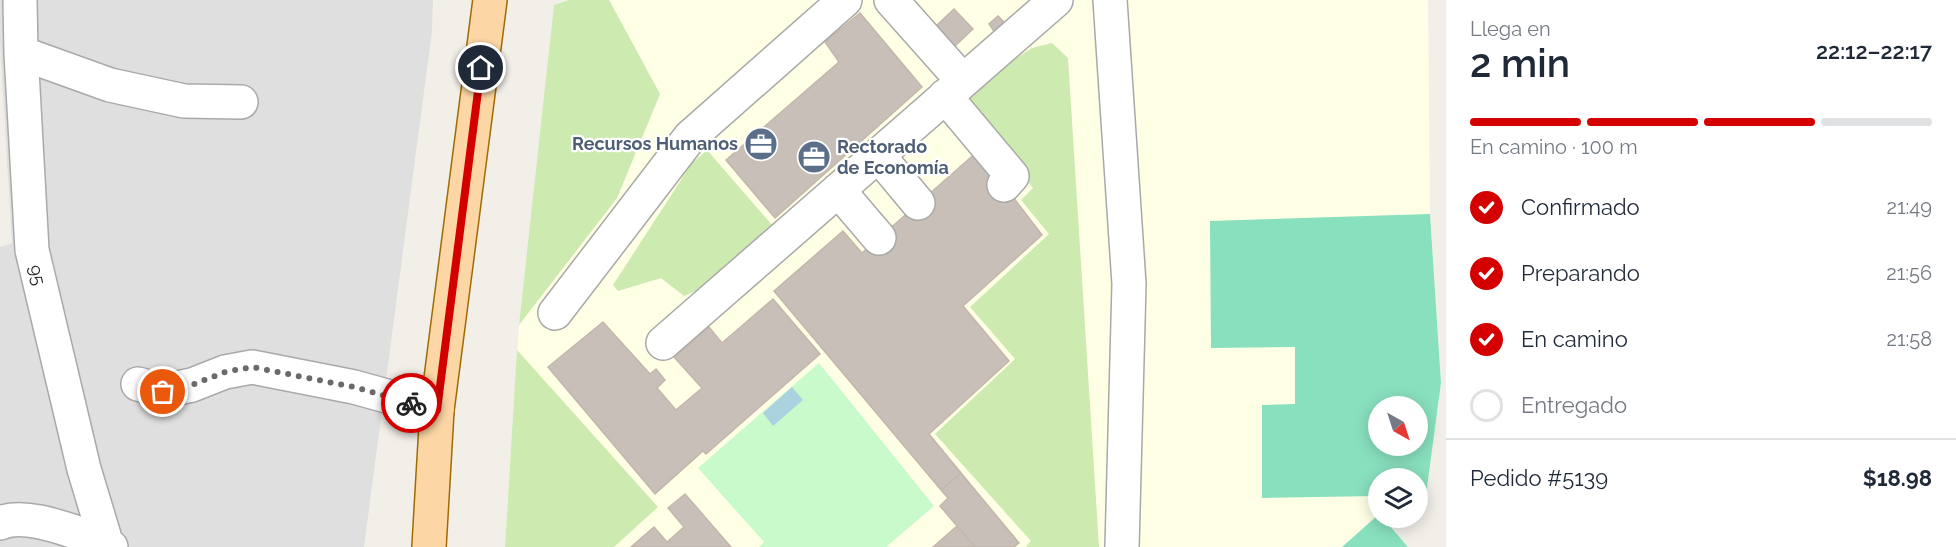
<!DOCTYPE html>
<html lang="es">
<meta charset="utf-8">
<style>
body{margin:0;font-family:Raleway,sans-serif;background:#f6f6f7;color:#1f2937;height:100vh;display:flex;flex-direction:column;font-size:22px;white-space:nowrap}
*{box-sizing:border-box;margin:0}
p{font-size:20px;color:#747a83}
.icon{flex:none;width:33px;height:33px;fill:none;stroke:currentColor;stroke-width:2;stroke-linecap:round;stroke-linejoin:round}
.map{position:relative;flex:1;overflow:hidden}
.panel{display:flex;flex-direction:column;background:#fff;width:510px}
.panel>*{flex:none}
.needle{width:39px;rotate:141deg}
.buttons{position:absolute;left:1368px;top:396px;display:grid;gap:12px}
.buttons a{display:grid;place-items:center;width:60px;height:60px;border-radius:50%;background:#fff;box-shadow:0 3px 15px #0003;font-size:30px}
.pin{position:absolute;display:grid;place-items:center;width:51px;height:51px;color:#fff;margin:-26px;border:3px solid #fff;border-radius:50%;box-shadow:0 2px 6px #0007}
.courier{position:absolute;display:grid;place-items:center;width:60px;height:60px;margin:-30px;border:4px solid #d40000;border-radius:50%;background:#fff;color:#222;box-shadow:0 2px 8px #0007}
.head em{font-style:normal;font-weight:600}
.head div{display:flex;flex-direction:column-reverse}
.head{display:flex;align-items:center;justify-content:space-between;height:102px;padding:0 24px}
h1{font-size:39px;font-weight:600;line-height:45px}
.bar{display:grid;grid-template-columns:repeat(4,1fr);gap:9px 6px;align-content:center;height:72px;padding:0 24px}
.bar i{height:8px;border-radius:4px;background:#e0e1e3}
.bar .selected{background:#d40000}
.bar p{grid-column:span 4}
.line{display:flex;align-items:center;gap:15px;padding:0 24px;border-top:2px solid #e0e1e3}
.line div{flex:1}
ol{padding:0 24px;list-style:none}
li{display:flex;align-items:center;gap:18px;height:66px}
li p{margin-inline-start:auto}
li .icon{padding:6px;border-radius:50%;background:#d40000;color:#fff;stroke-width:4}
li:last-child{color:#747a83}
li i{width:33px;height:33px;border:3px solid #e0e1e3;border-radius:50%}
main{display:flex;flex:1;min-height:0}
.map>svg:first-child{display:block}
.residential{fill:#e0dfdf}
.education{fill:#ffffe5;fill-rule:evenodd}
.grass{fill:#cdebb0}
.park{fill:#c8facc}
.pitch{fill:#88e0be;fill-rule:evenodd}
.water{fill:#aad3df}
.building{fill:#c7bfb8;stroke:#c4b6ab;stroke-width:1.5}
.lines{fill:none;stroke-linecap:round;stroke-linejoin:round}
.minor-casing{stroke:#a9a9a9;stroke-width:36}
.major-casing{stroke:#a06b00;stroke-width:36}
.minor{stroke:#fff;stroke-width:33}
.major{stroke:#fcd6a4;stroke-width:33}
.done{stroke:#6b6a68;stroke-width:6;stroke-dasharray:0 10.8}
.route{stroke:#d40000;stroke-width:8}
.labels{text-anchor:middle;stroke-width:4.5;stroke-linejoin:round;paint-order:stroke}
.service-label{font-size:18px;font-weight:bold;fill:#4e5e75;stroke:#fff;text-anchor:end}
.street-label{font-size:18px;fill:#222;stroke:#fff}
</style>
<main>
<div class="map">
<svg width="1446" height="547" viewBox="0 0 1446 547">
<rect width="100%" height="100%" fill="#f2efe9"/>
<path class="residential" d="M0,0H433L432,31L364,547H0V247L12,243L0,43Z"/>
<path class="education" d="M609,0H1428L1430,214L1441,383L1426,495L1418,499V478H1378V518H1383L1408,547H505L519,325L617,198L660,94ZM1378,406H1418V446H1378Z"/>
<path class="grass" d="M569,0H609L660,94L617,198L519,325L554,5Z
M1052,43L1068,58L1099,547H1027L1026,546L1031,541L935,434L1015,359L970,307L1049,234L1021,200L1033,188L960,102L1010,62L1032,48Z
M707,150L773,226L703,288L684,296L661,278L618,291L613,285L692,163Z
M517,350L658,507L614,547H505Z"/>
<path class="park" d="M819,363L934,506L886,547H759L764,542L698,468Z"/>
<path class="pitch" d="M1430,214L1441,383L1426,495L1418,496V478H1378V496L1262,498V405L1295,404V347L1211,348L1210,221ZM1378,406H1418V446H1378Z
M1378,515V518H1383L1408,547H1342Z"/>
<path class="water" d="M792,387L803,400L773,426L763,413Z"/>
<path class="building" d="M954,9L973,29L954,47L936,26Z
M860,13L922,87L775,218L726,160L839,62L825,42Z
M998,16L1006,24L995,33L989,24Z
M978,151L1042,235L963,306L1009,361L929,434L961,473L941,490L774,291L843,231L862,253Z
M773,299L820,354L706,454L703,451L655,494L548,367L603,322L650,374L656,369L665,380L657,388L676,410L702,388L674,357L709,327L722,343Z
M961,473L1019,543L1014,547H975L940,506L948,498L941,490Z
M685,494L731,547H631L654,527L667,542L684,527L668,508Z
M957,526L975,547H933Z"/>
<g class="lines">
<defs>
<path id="minor" d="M20,0L21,53L32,250L84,469L106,542
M891,0L963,81
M1110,0L1129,284L1122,547
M21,53L110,85L184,101L241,102
M945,96L1012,176L1004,185
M878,155L918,203
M838,190L879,238
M555,313L690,137L845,0
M663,343L1056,0
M138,384L163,391L192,385L225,372L252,367L354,387L437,410
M0,523C28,511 77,534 106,542L111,547"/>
<path id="major" d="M429,547L437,410L490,0"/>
</defs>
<use href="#minor" class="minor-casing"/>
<use href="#major" class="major-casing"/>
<use href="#minor" class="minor"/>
<use href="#major" class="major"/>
</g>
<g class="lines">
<path class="done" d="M163,392L192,385L225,372L252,367L354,387L411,403"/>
<path class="route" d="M411,403L437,410L481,68"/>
</g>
<defs>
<symbol id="office-disc" viewBox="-11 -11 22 22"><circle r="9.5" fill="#5c6f8a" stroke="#fff"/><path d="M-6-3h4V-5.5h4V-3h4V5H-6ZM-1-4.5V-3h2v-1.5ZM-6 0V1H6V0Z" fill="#fff"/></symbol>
</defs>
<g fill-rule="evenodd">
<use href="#office-disc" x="742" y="125" width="38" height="38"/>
<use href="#office-disc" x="795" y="138" width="38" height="38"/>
</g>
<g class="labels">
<g class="service-label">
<text x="738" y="150">Recursos Humanos</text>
<text x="837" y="153" text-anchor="start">Rectorado<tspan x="837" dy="21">de Economía</tspan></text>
</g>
<g class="street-label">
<text transform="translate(37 275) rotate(77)" y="6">95</text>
</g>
</g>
</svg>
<div class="buttons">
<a><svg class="needle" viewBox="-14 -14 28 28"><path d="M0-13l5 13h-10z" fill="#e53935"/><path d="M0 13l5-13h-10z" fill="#747a83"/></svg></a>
<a><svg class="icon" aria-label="layers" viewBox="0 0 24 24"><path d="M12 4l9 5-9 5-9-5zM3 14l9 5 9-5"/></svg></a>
</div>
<div class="pin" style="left:163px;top:392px;background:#ea580c"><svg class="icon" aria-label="bag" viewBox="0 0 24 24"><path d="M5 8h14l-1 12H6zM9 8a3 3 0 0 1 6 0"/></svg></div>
<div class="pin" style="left:481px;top:68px;background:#1f2937"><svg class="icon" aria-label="home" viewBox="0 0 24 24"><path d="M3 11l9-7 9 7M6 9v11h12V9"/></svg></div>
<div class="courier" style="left:411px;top:403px"><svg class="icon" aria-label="bike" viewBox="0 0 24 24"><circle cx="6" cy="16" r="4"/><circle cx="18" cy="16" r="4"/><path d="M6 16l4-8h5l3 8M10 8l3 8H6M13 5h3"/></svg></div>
</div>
<section class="panel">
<div class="head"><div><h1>2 min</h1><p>Llega en</p></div><em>22:12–22:17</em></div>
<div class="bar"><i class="selected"></i><i class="selected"></i><i class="selected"></i><i></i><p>En camino · 100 m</p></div>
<ol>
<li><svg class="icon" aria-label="check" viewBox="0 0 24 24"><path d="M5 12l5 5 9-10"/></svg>Confirmado<p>21:49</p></li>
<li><svg class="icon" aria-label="check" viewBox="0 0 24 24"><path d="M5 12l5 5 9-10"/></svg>Preparando<p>21:56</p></li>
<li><svg class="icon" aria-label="check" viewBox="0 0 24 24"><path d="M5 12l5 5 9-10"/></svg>En camino<p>21:58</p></li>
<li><i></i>Entregado</li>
</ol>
<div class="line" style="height:78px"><div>Pedido #5139</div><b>$18.98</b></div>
</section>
</main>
